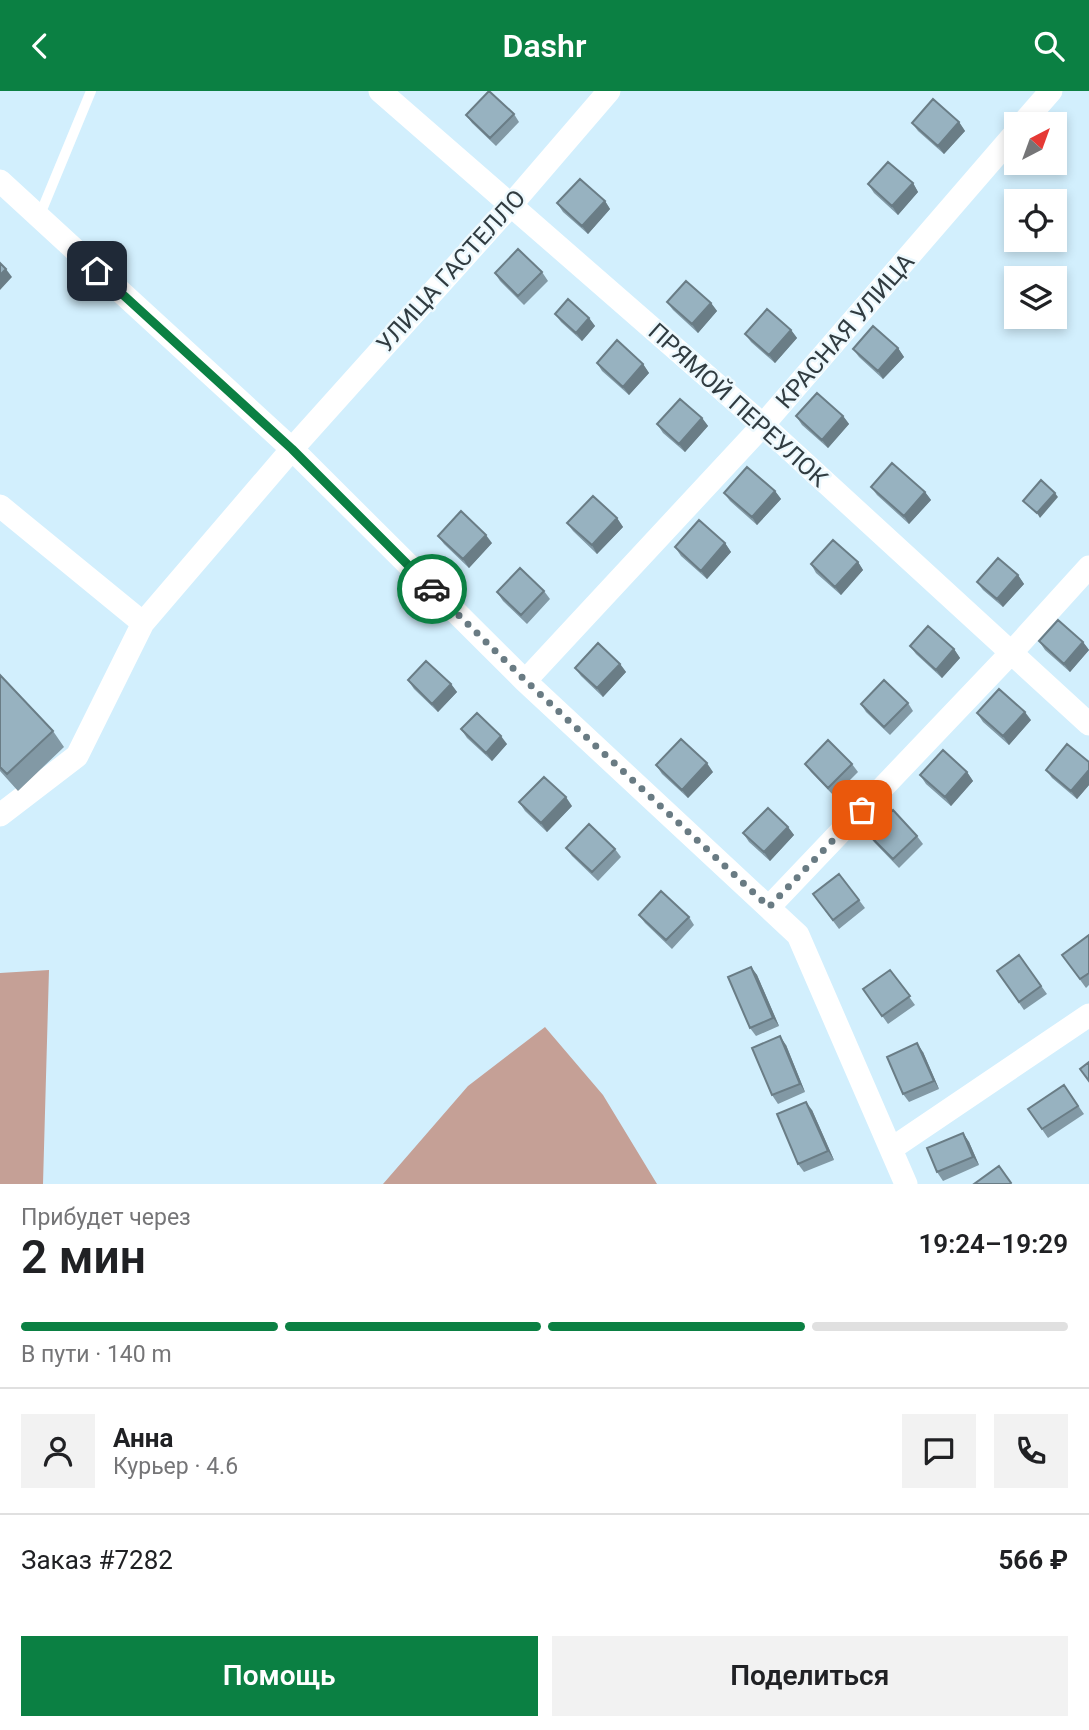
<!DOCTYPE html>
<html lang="ru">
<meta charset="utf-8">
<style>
body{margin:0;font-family:Roboto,sans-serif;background:#f2f2f2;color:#202124;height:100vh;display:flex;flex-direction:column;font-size:26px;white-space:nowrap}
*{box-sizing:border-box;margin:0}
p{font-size:23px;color:#757577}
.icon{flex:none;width:38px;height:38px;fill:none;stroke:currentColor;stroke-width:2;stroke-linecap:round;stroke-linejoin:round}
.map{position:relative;height:1093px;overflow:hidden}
.drawer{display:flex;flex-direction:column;background:#fff;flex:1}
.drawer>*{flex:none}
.needle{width:46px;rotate:41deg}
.buttons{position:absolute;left:1004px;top:21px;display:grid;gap:14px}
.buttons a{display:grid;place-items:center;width:63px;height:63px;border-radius:0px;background:#fff;box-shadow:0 4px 10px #0003;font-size:35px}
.pin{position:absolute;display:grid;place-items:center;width:60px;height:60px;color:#fff;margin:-30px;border-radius:14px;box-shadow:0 4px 10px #0006}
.courier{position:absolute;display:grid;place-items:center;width:70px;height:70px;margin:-35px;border:5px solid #0b8043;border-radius:50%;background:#fff;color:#222;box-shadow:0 2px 9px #0007}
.head em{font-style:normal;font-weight:600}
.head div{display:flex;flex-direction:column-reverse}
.head{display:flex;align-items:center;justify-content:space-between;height:119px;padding:0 21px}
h1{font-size:46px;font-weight:600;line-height:52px}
.bar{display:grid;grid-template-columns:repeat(4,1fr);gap:10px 7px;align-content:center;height:84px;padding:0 21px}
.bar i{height:9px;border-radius:5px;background:#e0e0e0}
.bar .on{background:#0b8043}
.bar p{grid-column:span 4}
.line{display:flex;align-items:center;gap:18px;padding:0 21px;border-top:2px solid #e0e0e0}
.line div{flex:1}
.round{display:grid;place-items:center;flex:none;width:74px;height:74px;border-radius:0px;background:#f2f2f2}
.cta{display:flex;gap:14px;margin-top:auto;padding:14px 21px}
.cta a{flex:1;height:80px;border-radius:0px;background:#0b8043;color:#fff;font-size:28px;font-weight:600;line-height:80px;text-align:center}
.cta a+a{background:#f2f2f2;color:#202124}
header{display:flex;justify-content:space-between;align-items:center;height:91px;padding:0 21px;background:#0b8043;color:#fff;font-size:32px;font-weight:600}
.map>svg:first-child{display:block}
.forest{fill:#c5a096}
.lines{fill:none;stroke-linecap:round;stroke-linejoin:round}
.lane{stroke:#fff;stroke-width:10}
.street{stroke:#fff;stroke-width:23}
.wall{fill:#8299a5}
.shaded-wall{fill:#6a7d86}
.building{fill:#97b2c0;stroke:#6a7d86;stroke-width:2}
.done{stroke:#697b83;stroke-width:7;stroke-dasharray:0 12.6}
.route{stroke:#0b8043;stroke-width:9}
.labels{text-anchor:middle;stroke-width:5;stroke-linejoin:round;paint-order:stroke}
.street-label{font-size:24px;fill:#313c41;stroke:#edf9fe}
</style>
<header><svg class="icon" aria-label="back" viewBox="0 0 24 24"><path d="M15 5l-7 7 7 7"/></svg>Dashr<svg class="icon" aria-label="search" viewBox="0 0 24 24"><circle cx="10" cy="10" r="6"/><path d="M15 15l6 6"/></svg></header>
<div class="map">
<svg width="1089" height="1093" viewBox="0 0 1089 1093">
<rect width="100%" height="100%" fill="#d2effd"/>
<path class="forest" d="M49,879L43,1093H0V882Z
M545,936L603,1004L657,1093H383L468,995Z"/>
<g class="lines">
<path class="lane" d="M39,126L91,0"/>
<path class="street" d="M380,0L763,334L1089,633
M1022,33L1051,0
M0,90L292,358L525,590L798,844L906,1093
M0,415L143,532L292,358L511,114L609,0
M525,590L763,334L1017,40
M0,724L77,665L143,532
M769,816L1011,562L1089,476
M891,1058L1089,924"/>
</g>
<path class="wall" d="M514,23L519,31L496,55L472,32L466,24Z
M959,31L965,40L944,63L918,40L912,32Z
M913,92L918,101L898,124L874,102L868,93Z
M605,110L610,118L588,143L563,121L557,112Z
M542,181L548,190L524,214L500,190L495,182Z
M667,211L711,212L717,220L698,242L673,219Z
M555,223L589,227L595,235L582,250L561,231Z
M791,239L797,247L775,272L751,251L745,243Z
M898,257L904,266L883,288L859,266L853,258Z
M597,272L643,273L649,282L629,304L602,280Z
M796,325H843L849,333L828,357L802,334Z
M702,327L708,335L685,361L663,342L657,333Z
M871,396L925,401L931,409L909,433L877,404Z
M775,400L781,408L757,434L730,410L724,402Z
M617,427L623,436L597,463L573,440L567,432Z
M438,445L492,452L469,477L444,453Z
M725,452L731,461L707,488L681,465L675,456Z
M858,471L863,479L841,504L816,482L811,473Z
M1018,484L1024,493L1003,516L983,499L977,491Z
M544,500L550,508L527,533L503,510L497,501Z
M1039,550L1083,551L1089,559L1070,581L1045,559Z
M910,555L954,558L960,567L942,587L916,563Z
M620,573L626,581L603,606L581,585L575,577Z
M0,584L53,640L64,656L18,700L0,680Z
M408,589L451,593L457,601L438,621L414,598Z
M908,612L913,620L890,644L866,621L861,613Z
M977,622L1031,629L1009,654L983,631Z
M461,638L507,653L492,670L467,647Z
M1089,671V694L1077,708L1052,687L1046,679Z
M805,673H852L858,681L834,705L811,681Z
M656,674L713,681L688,707L662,683Z
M967,681L973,690L951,715L926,693L920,684Z
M519,711L572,715L547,741L525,720Z
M788,736L794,744L770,770L749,751L743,742Z
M868,743L917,745L923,753L899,777L874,751Z
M566,757L615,758L621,766L598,790L572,765Z
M813,803L859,809L865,817L839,838Z
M639,824L689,826L694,834L672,858L645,832Z
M1089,844V894L1086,897L1062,864Z
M1019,864L1047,903L1024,919L997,880Z
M751,876L757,884L779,935L756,945L750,937Z
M890,879L915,914L888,933L863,898Z
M786,954L805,1001L778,1013L772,1004Z
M923,961L939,998L909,1011L903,1003Z
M1064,994L1084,1023L1048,1047L1028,1018Z
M812,1019L834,1069L804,1081L798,1073Z
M963,1042L969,1051L979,1074L943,1090L937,1081Z"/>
<path class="shaded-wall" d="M959,31L965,40L944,63L938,55Z
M913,92L918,101L898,124L892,115Z
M605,110L610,118L588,143L582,135Z
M6,178L12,186L0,199V184Z
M711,212L717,220L698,242L692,233Z
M589,227L595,235L582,250L576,242Z
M791,239L797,247L775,272L769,264Z
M898,257L904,266L883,288L878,280Z
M643,273L649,282L629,304L623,296Z
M843,325L849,333L828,357L822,349Z
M702,327L708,335L685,361L679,353Z
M775,400L781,408L757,434L752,426Z
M925,401L931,409L909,433L904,425Z
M1055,402L1058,406L1040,427L1037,422Z
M617,427L623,436L597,463L592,454Z
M486,444L492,452L469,477L463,468Z
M725,452L731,461L707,488L701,480Z
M858,471L863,479L841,504L835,496Z
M1018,484L1024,493L1003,516L997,508Z
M1083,551L1089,559L1070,581L1064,573Z
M954,558L960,567L942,587L936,579Z
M620,573L626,581L603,606L597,597Z
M451,593L457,601L438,621L432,613Z
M1025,621L1031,629L1009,654L1003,645Z
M501,645L507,653L492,670L486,662Z
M707,672L713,681L688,707L682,699Z
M1089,679V694L1077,708L1071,700Z
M967,681L973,690L951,715L945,706Z
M566,706L572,715L547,741L541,732Z
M788,736L794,744L770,770L764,761Z
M751,876L757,884L779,935L773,927Z
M780,945L786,954L805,1001L800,993Z
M917,952L923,961L939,998L934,990Z
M806,1011L812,1019L834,1069L828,1060Z
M963,1042L969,1051L979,1074L973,1066Z"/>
<path class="building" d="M489,0L514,23L490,47L466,24Z
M933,8L959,31L938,55L912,32Z
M888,71L913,92L892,115L868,93Z
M580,88L605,110L582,135L557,112Z
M518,158L542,181L518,205L495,182Z
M0,172L6,178L0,184Z
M686,190L711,212L692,233L667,211Z
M568,208L589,227L576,242L555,223Z
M767,218L791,239L769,264L745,243Z
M873,235L898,257L878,280L853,258Z
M617,249L643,273L623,296L597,272Z
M817,302L843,325L822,349L796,325Z
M680,308L702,327L679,353L657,333Z
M892,372L925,401L904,425L871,396Z
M747,376L775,400L752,426L724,402Z
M1041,389L1055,402L1037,422L1023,410Z
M593,405L617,427L592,454L567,432Z
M461,420L486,444L463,468L438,445Z
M699,429L725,452L701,480L675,456Z
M833,449L858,471L835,496L811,473Z
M998,467L1018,484L997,508L977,491Z
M520,477L544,500L521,524L497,501Z
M1058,529L1083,551L1064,573L1039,550Z
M928,535L954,558L936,579L910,555Z
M598,552L620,573L597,597L575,577Z
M426,570L451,593L432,613L408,589Z
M0,584L53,640L7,683L0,676Z
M884,589L908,612L884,636L861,613Z
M999,598L1025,621L1003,645L977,622Z
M477,622L501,645L486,662L461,638Z
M681,648L707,672L682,699L656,674Z
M828,649L852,673L828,697L805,673Z
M1067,653L1089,671V679L1071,700L1046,679Z
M943,659L967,681L945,706L920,684Z
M544,686L566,706L541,732L519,711Z
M768,717L788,736L764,761L743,742Z
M893,719L917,745L893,768L868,743Z
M589,733L615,758L592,781L566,757Z
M839,783L859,809L833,829L813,803Z
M661,800L689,826L666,849L639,824Z
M1089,844V882L1080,888L1062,864Z
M1019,864L1041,895L1019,911L997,880Z
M751,876L773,927L750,937L728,886Z
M890,879L910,905L882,925L863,898Z
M780,945L800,993L772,1004L752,957Z
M917,952L934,990L903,1003L887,966Z
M1089,971V990L1080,978Z
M1064,994L1078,1015L1042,1038L1028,1018Z
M806,1011L828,1060L798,1073L777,1023Z
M963,1042L973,1066L937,1081L927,1057Z
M999,1075L1011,1092L1010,1093H974Z"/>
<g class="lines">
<path class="done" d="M432,498L526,590L769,816L862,719"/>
<path class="route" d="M97,180L292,358L432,498"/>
</g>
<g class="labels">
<g class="street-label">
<text transform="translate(451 180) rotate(-48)" y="8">УЛИЦА ГАСТЕЛЛО</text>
<text transform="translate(845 240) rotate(-49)" y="8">КРАСНАЯ УЛИЦА</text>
<text transform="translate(738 314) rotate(42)" y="8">ПРЯМОЙ ПЕРЕУЛОК</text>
</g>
</g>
</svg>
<div class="buttons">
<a><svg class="needle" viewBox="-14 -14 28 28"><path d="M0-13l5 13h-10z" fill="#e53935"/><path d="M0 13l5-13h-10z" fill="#757577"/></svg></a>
<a><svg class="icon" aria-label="locate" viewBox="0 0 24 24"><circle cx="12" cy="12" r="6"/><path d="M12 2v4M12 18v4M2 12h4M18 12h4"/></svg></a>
<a><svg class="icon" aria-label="layers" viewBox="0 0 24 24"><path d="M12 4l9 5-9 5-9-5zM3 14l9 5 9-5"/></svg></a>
</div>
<div class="pin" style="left:862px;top:719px;background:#ea580c"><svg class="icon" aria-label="bag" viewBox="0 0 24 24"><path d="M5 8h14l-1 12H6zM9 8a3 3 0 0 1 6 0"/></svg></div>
<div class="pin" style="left:97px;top:180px;background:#1f2937"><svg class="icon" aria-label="home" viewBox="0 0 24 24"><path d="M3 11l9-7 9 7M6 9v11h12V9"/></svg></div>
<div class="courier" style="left:432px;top:498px"><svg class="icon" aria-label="car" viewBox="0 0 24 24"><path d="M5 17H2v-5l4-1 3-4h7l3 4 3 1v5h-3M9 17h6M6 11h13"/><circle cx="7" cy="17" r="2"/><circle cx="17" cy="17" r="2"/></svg></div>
</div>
<section class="drawer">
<div class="head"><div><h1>2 мин</h1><p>Прибудет через</p></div><em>19:24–19:29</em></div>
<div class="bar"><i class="on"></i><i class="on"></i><i class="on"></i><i></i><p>В пути · 140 m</p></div>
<div class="line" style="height:126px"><a class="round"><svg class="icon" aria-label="person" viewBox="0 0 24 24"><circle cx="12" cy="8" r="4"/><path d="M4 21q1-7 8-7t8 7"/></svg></a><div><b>Анна</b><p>Курьер · 4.6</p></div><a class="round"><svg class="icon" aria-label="chat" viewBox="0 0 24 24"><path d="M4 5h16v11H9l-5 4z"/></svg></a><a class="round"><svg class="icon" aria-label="phone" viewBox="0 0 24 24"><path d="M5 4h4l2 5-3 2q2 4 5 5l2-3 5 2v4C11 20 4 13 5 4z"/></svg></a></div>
<div class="line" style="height:91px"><div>Заказ #7282</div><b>566 ₽</b></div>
<div class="cta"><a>Помощь</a><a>Поделиться</a></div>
</section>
